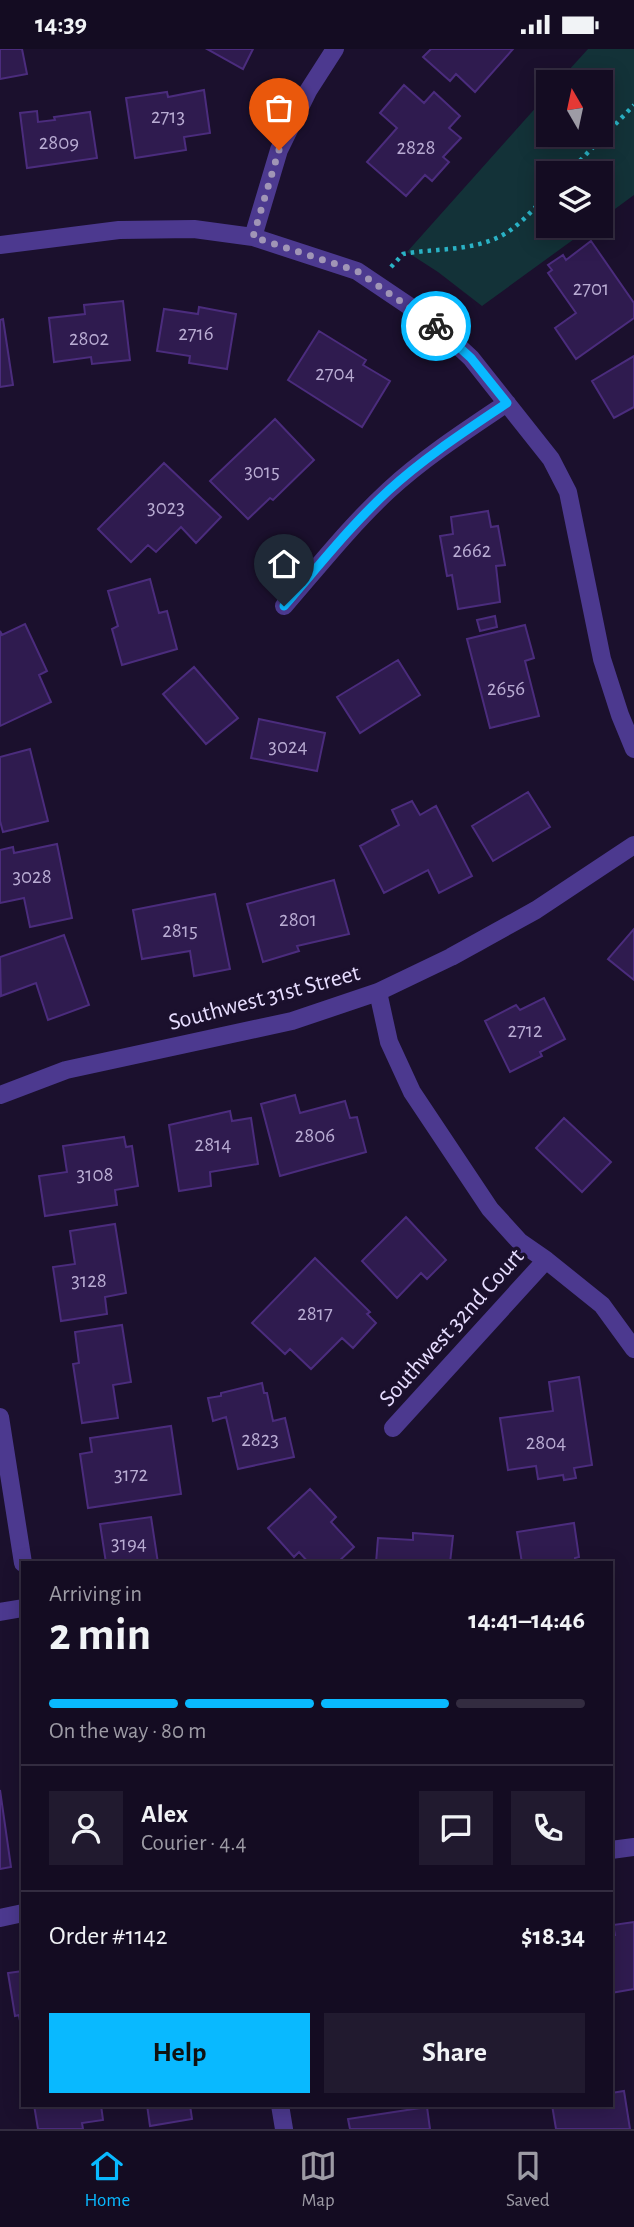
<!DOCTYPE html>
<meta charset="utf-8">
<style>
body{margin:0;font-family:"Alegreya Sans",sans-serif;background:#211a2f;color:#f1f3f6;height:100vh;display:flex;flex-direction:column;font-size:26px;white-space:nowrap}
*{box-sizing:border-box;margin:0}
p{font-size:23px;color:#9d9ba5}
.icon{flex:none;width:38px;height:38px;fill:none;stroke:currentColor;stroke-width:2;stroke-linecap:round;stroke-linejoin:round}
.map{position:relative;flex:1;overflow:hidden}
.drawer{position:absolute;left:21px;top:1512px;width:592px;height:546px;display:flex;flex-direction:column;background:#140c22;border-radius:0px;box-shadow:0 4px 18px #0003,0 0 0 2px #332c40}
.drawer>*{flex:none}
.needle{width:46px;rotate:351deg}
.fabs{position:absolute;left:536px;top:21px;display:grid;gap:14px}
.fabs a{display:grid;place-items:center;width:77px;height:77px;border-radius:0px;background:#140c22;box-shadow:0 4px 18px #0003,0 0 0 2px #332c40;font-size:35px}
.pin{position:absolute;display:grid;place-items:center;width:60px;height:60px;color:#fff;margin:-72px -30px;border-radius:50% 50% 50% 0;rotate:-45deg;box-shadow:0 0 7px #0007}
.pin .icon{rotate:45deg}
.courier{position:absolute;display:grid;place-items:center;width:70px;height:70px;margin:-35px;border:5px solid #09b9ff;border-radius:50%;background:#fff;color:#222;box-shadow:0 2px 9px #0007}
.head em{font-style:normal;font-weight:700}
.head div{display:flex;flex-direction:column-reverse}
.head{display:flex;align-items:center;justify-content:space-between;height:119px;padding:0 28px}
h1{font-size:46px;font-weight:700;line-height:52px}
.bar{display:grid;grid-template-columns:repeat(4,1fr);gap:10px 7px;align-content:center;height:84px;padding:0 28px}
.bar i{height:9px;border-radius:5px;background:#332c40}
.bar .active{background:#09b9ff}
.bar p{grid-column:span 4}
.line{display:flex;align-items:center;gap:18px;padding:0 28px;border-top:2px solid #332c40}
.line div{flex:1}
.round{display:grid;place-items:center;flex:none;width:74px;height:74px;border-radius:0px;background:#211a2f}
.button{display:flex;gap:14px;margin-top:auto;padding:14px 28px}
.button a{flex:1;height:80px;border-radius:0px;background:#09b9ff;color:#111;font-size:28px;font-weight:700;line-height:80px;text-align:center}
.button a+a{background:#211a2f;color:#f1f3f6}
.status{display:flex;justify-content:space-between;align-items:center;height:49px;padding:0 35px;background:#140c22;direction:ltr}
.status svg{height:19px;fill:currentColor}
.dock{display:flex;justify-content:space-around;align-items:center;height:98px;border-top:2px solid #332c40;background:#140c22;font-size:19px;color:#9d9ba5}
.dock a{display:grid;justify-items:center;gap:4px}
.dock .active{color:#09b9ff}
.map>svg:first-child{display:block}
.green{fill:#133238}
.building{fill:#2f1b4f;stroke:#4b2c7d;stroke-width:2}
.lines{fill:none;stroke-linecap:round;stroke-linejoin:round}
.path{stroke:#2ab2c5;stroke-width:4.5;stroke-dasharray:3.5 5;stroke-linecap:butt}
.minor{stroke:#4c398f;stroke-width:18}
.done{stroke:#a095b6;stroke-width:7;stroke-dasharray:0 12.6}
.route{stroke:#09b9ff;stroke-width:9}
.labels{text-anchor:middle;stroke-width:7;stroke-linejoin:round;paint-order:stroke}
.number-label{font-size:21px;fill:#b9acd3}
.street-label{font-size:24px;fill:#e7ddff;stroke:#1b102d}
</style>
<div class="status"><b>14:39</b><svg viewBox="0 0 49 12"><path d="M0 12V9h3v3zM5 12V6h3v6zM10 12V3h3v9zM15 12V0h3v12zM26 1h20v11H26zM47 4h2v5h-2z"/></svg></div>
<div class="map">
<svg width="634" height="2080" viewBox="0 0 634 2080">
<rect width="100%" height="100%" fill="#1b102d"/>
<path class="green" d="M588,0H634V146L600,171V124H548V177H592L482,257L438,223L407,203L548,45V86H600V33H558Z"/>
<path class="building" d="M0,0H22L27,25L0,30Z
M207,0H253L243,20Z
M431,0H513L475,43L456,25L450,32L423,8Z
M404,36L424,54L434,43L460,67L449,79L461,89L443,108L449,113L432,132L425,126L406,147L367,113L397,79L380,64Z
M204,41L210,84L184,88L186,101L135,109L126,49L167,43L168,48Z
M37,62L38,73L55,71L54,68L90,63L97,109L27,119L20,64Z
M591,192L634,254V269L576,310L555,279L576,264L548,224L552,221L548,216L563,206L566,211Z
M123,252L130,311L92,315L91,308L54,313L49,269L85,265L84,256Z
M199,258L236,265L227,320L189,314L190,307L157,302L164,260L198,265Z
M3,270L13,336L0,338V271Z
M319,282L366,311L363,316L390,332L362,378L288,331Z
M634,307V358L614,369L592,332Z
M275,370L314,411L273,451L270,449L248,470L210,432Z
M164,414L221,468L196,494L181,478L156,503L148,496L131,513L98,480Z
M488,462L491,478L498,477L505,516L496,517L500,553L458,560L452,526L447,527L440,487L453,485L451,468Z
M150,530L159,564L167,562L177,600L122,616L112,580L118,577L108,542Z
M495,567L497,578L480,582L477,571Z
M25,575L47,622L39,626L51,653L0,677V582L2,586Z
M525,576L534,609L525,612L539,667L490,679L467,590Z
M398,611L420,646L360,684L337,648Z
M194,618L238,669L206,695L163,645Z
M259,670L325,684L317,722L251,709Z
M30,700L48,772L3,783L0,772V708Z
M528,743L550,778L493,812L472,777Z
M412,752L420,766L436,757L472,827L439,844L428,821L384,844L360,797L399,776L392,761Z
M57,795L72,869L30,878L24,849L0,854V801L13,798L14,804Z
M334,831L349,885L297,897L299,902L263,913L247,855Z
M215,845L230,920L194,927L190,902L142,910L133,861Z
M634,880V931L608,910Z
M64,886L89,956L48,971L36,934L1,947L0,908Z
M544,949L565,990L540,1003L542,1007L510,1023L485,972L516,956L520,961Z
M295,1046L300,1064L345,1052L350,1069L357,1068L366,1103L280,1127L261,1055Z
M230,1062L232,1072L251,1069L258,1115L210,1123L211,1137L179,1142L169,1076Z
M564,1069L611,1113L582,1143L536,1099Z
M124,1088L126,1098L132,1097L138,1137L115,1141L117,1156L45,1167L39,1127L67,1123L63,1097Z
M406,1168L446,1211L427,1230L421,1224L397,1249L362,1212Z
M115,1175L126,1244L105,1248L107,1265L61,1272L53,1218L75,1215L70,1182Z
M315,1209L370,1263L367,1265L376,1274L353,1299L342,1289L311,1320L290,1300L285,1305L252,1274Z
M122,1276L131,1333L113,1336L118,1369L82,1374L73,1315L79,1314L75,1283Z
M579,1328L592,1416L574,1419L576,1429L564,1431L563,1426L538,1430L536,1417L508,1421L500,1369L553,1362L549,1333Z
M262,1334L264,1344H267L273,1372L285,1369L294,1408L238,1420L226,1368L213,1372L208,1349L221,1347V1344Z
M171,1377L181,1445L88,1459L80,1405L92,1403L90,1389Z
M310,1440L336,1468L331,1473L354,1498L337,1514H309L299,1503L294,1508L268,1479Z
M151,1468L158,1514H106L100,1475Z
M574,1474L579,1508L575,1509V1514H522L517,1483Z
M413,1484L453,1487L450,1514H376L378,1489L413,1491Z
M0,1741L11,1818L0,1820Z
M634,1873V1940L611,1944V1887L615,1886L613,1876Z
M23,1922V1989L19,1966L15,1967L8,1924Z
M624,2042L630,2080H556L552,2056H611V2044Z
M34,2056H101L103,2071L82,2074L83,2080H38Z
M147,2056H190L192,2070L150,2077Z
M427,2058L430,2080H350L348,2070Z"/>
<g class="lines">
<path class="path" d="M568,124L634,56
M391,218L403,205C441,198 485,204 517,176C528,167 538,155 548,145"/>
<path class="minor" d="M253,188L279,101L308,42L335,0
M0,196L119,181L194,180L253,188L357,222L412,259L442,282L471,309L551,410L568,443L602,610L620,666L634,700
M284,557C318,518 351,476 389,441C425,408 467,381 507,354
M378,943L389,993L412,1043L490,1160L520,1193L546,1211L602,1256L634,1300
M0,1046L66,1021L292,972L378,943L451,908L536,861L634,796
M0,1368L23,1514
M393,1379L546,1211
M0,1563L23,1559
M611,1801L634,1798
M0,1869L23,1864
M280,2056L284,2080"/>
</g>
<g class="lines">
<path class="done" d="M279,101L253,188L357,222L436,277"/>
<path class="route" d="M284,557C318,518 351,476 389,441C425,408 467,381 507,354L471,309L436,277"/>
</g>
<g class="labels">
<g class="number-label">
<text x="168" y="74">2713</text>
<text x="59" y="100">2809</text>
<text x="416" y="105">2828</text>
<text x="591" y="246">2701</text>
<text x="196" y="291">2716</text>
<text x="89" y="296">2802</text>
<text x="335" y="331">2704</text>
<text x="262" y="429">3015</text>
<text x="166" y="465">3023</text>
<text x="472" y="508">2662</text>
<text x="506" y="646">2656</text>
<text x="288" y="704">3024</text>
<text x="32" y="834">3028</text>
<text x="298" y="877">2801</text>
<text x="180" y="888">2815</text>
<text x="525" y="988">2712</text>
<text x="315" y="1093">2806</text>
<text x="213" y="1102">2814</text>
<text x="95" y="1132">3108</text>
<text x="89" y="1238">3128</text>
<text x="315" y="1271">2817</text>
<text x="260" y="1397">2823</text>
<text x="546" y="1400">2804</text>
<text x="131" y="1432">3172</text>
<text x="129" y="1501">3194</text>
</g>
<g class="street-label">
<text transform="translate(264 948) rotate(-15)" y="8">Southwest 31st Street</text>
<text transform="translate(451 1278) rotate(-48)" y="8">Southwest 32nd Court</text>
</g>
</g>
</svg>
<div class="fabs">
<a><svg class="needle" viewBox="-14 -14 28 28"><path d="M0-13l5 13h-10z" fill="#e53935"/><path d="M0 13l5-13h-10z" fill="#9d9ba5"/></svg></a>
<a><svg class="icon" aria-label="layers" viewBox="0 0 24 24"><path d="M12 4l9 5-9 5-9-5zM3 14l9 5 9-5"/></svg></a>
</div>
<div class="pin" style="left:279px;top:101px;background:#ea580c"><svg class="icon" aria-label="bag" viewBox="0 0 24 24"><path d="M5 8h14l-1 12H6zM9 8a3 3 0 0 1 6 0"/></svg></div>
<div class="pin" style="left:284px;top:557px;background:#1f2937"><svg class="icon" aria-label="home" viewBox="0 0 24 24"><path d="M3 11l9-7 9 7M6 9v11h12V9"/></svg></div>
<div class="courier" style="left:436px;top:277px"><svg class="icon" aria-label="bike" viewBox="0 0 24 24"><circle cx="6" cy="16" r="4"/><circle cx="18" cy="16" r="4"/><path d="M6 16l4-8h5l3 8M10 8l3 8H6M13 5h3"/></svg></div>
<section class="drawer">
<div class="head"><div><h1>2 min</h1><p>Arriving in</p></div><em>14:41–14:46</em></div>
<div class="bar"><i class="active"></i><i class="active"></i><i class="active"></i><i></i><p>On the way · 80 m</p></div>
<div class="line" style="height:126px"><a class="round"><svg class="icon" aria-label="person" viewBox="0 0 24 24"><circle cx="12" cy="8" r="4"/><path d="M4 21q1-7 8-7t8 7"/></svg></a><div><b>Alex</b><p>Courier · 4.4</p></div><a class="round"><svg class="icon" aria-label="chat" viewBox="0 0 24 24"><path d="M4 5h16v11H9l-5 4z"/></svg></a><a class="round"><svg class="icon" aria-label="phone" viewBox="0 0 24 24"><path d="M5 4h4l2 5-3 2q2 4 5 5l2-3 5 2v4C11 20 4 13 5 4z"/></svg></a></div>
<div class="line" style="height:91px"><div>Order #1142</div><b>$18.34</b></div>
<div class="button"><a>Help</a><a>Share</a></div>
</section>
</div>
<nav class="dock">
<a class="active"><svg class="icon" aria-label="home" viewBox="0 0 24 24"><path d="M3 11l9-7 9 7M6 9v11h12V9"/></svg>Home</a>
<a><svg class="icon" aria-label="map" viewBox="0 0 24 24"><path d="M3 6l6-2 6 2 6-2v14l-6 2-6-2-6 2zM9 4v14M15 6v14"/></svg>Map</a>
<a><svg class="icon" aria-label="saved" viewBox="0 0 24 24"><path d="M7 4h10v16l-5-4-5 4z"/></svg>Saved</a>
</nav>
